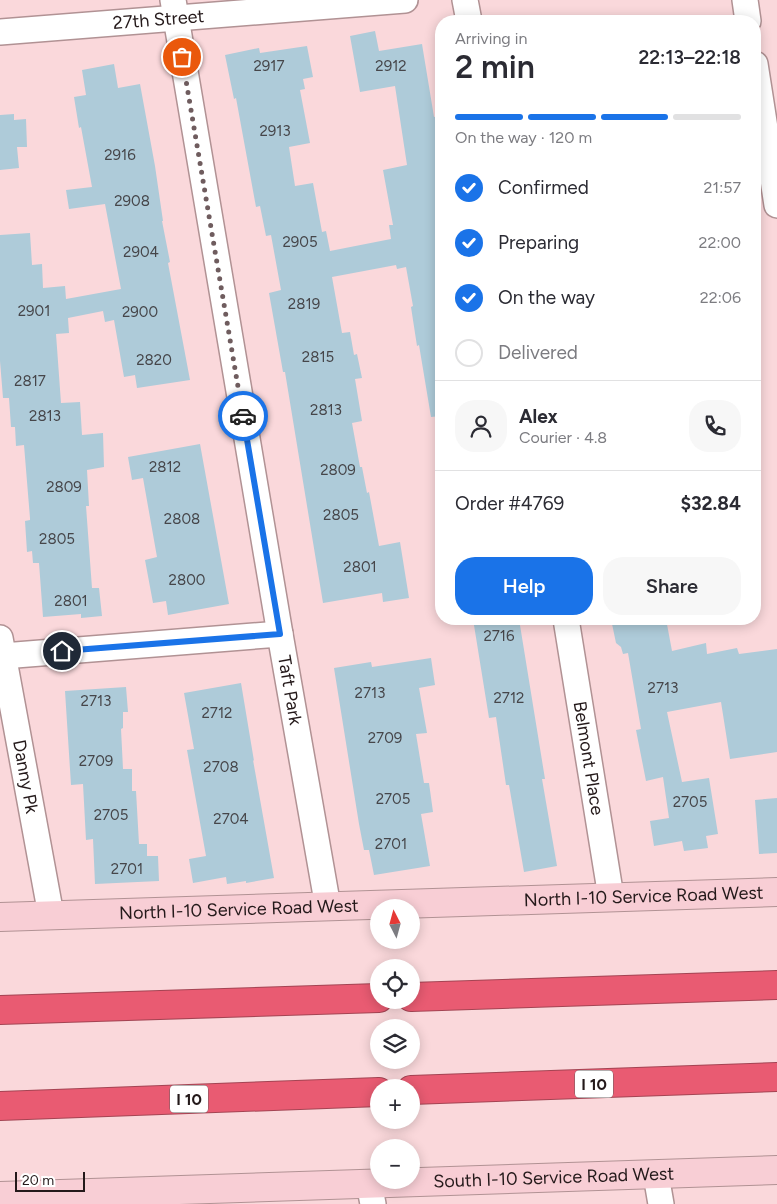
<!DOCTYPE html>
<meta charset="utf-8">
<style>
body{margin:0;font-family:Figtree,sans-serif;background:#f7f7f7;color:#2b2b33;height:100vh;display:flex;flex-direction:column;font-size:19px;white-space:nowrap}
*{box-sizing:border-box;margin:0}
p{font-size:16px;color:#7c7c81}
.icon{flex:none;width:28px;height:28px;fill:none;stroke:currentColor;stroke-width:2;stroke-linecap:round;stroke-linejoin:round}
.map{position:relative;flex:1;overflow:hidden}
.sheet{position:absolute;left:435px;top:15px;width:326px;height:610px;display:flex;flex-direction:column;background:#fff;border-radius:20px;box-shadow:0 2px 12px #0003}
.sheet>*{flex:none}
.needle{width:32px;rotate:354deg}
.fabs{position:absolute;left:370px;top:899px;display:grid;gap:10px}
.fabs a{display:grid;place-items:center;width:50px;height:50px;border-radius:50%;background:#fff;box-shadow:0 2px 12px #0003;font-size:25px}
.scale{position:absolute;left:15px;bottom:12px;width:70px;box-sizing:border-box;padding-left:5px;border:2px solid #24191a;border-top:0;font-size:14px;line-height:18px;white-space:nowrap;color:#24191a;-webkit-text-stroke:4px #fff;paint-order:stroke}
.pin{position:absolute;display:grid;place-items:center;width:42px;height:42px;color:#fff;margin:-21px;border:2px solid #fff;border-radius:50%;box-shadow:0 1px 5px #0007}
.courier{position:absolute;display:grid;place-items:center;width:50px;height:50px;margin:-25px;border:4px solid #1a73e8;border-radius:50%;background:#fff;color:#222;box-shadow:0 1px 6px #0007}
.head em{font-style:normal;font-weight:600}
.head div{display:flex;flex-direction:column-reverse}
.head{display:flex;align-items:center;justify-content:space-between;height:85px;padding:0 20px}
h1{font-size:32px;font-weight:600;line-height:38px}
.bar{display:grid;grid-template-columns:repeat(4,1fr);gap:8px 5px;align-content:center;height:60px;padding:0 20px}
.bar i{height:6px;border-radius:4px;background:#e1e1e2}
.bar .on{background:#1a73e8}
.bar p{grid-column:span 4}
.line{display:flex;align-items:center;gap:12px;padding:0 20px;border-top:1px solid #e1e1e2}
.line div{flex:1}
.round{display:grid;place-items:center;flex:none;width:52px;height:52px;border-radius:20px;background:#f7f7f7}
ol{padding:0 20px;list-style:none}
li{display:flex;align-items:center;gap:15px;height:55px}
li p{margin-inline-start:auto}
li .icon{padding:5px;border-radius:50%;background:#1a73e8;color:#fff;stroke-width:4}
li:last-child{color:#7c7c81}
li i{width:28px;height:28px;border:2px solid #e1e1e2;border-radius:50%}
.button{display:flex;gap:10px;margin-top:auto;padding:10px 20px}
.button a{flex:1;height:58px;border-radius:20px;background:#1a73e8;color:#fff;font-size:20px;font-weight:600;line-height:58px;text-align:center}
.button a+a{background:#f7f7f7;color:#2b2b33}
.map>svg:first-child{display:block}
.building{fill:#aecbd9}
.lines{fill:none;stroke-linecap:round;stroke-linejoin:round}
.street-casing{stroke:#b19294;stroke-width:28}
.secondary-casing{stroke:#b19294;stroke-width:30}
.highway-casing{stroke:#a44453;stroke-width:30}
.street{stroke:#fff;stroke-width:25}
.secondary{stroke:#f8ced5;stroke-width:28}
.highway{stroke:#e95b72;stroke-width:28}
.done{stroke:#6f5c5e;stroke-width:5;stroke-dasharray:0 9}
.route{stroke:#1a73e8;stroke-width:6}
.labels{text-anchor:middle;stroke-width:4;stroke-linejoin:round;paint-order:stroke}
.number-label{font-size:15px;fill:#46464a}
.shield{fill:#fff;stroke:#665e5f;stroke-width:1}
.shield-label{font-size:16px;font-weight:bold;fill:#24191a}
.street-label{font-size:18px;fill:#24191a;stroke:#fff}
</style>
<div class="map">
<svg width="777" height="1204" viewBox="0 0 777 1204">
<rect width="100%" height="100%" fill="#fad8db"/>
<path class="building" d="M375,31L379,51L422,44L434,117L438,116L441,134V147L437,148L441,170V416L431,417L419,345L417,346L411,307L413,306L406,267L397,269L396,265L332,277L342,333L350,332L354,355L357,354L362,378L355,379L362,421L352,423L360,467H362L367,493L369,492L379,546L400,542L409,598L383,602L382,593L323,603L285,372H283L269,293L281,290L271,235L266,236L260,206L256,207L236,98L234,99L225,55L259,48L260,53L307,46L313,77L303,79L305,89L300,90L310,143L289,147L295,186L313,183L322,232L326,231L330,251L391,239L389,225H393L383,170L407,165L395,86L360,92L350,36Z
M114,64L118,88L140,84L155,166L163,221H162L170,262L168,263L190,380L137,388L135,375L124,377L114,320L105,322L103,311L68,318L69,333L56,334L61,403L80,402L82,435L103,433L104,467L87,470L89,506H86L92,588H99L102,616L81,618V614L43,617L39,563H33L32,551L27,552L25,521L30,520V518L24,445L16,446L15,427H11L9,398H3L0,361V235L30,233L32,265L42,264L43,288L65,286L66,299L121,289L105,204L69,209L66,190L92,187L81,127L79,128L74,97L86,95L82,70Z
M14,114V120L26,119L27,147H17L19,168L0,170V115Z
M200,444L229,604L168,615L166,601L153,603L145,560L157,557L143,478L132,480L128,457Z
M473,619H519L545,779H542L557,866L524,872L509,785H506L496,717L489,718Z
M611,619H666L672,651L706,643L707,654L737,648L739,654L777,649V752L730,759L721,702L667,712L682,782L709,778L718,834L706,836L708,848L684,851L682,841L654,846L650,821L669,818L663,777L646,781L636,730L641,729L628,653L623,654L621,647L616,643Z
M431,658L435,685L419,688L427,733L416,734L424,783H429L433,812L421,814L430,866L374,875L369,850H364L359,824L334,668L371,662L372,667Z
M241,683L254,761L253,760L274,878L246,883V881L227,884L226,877L193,883L189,859L206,856L187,750L194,749L184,693Z
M126,687L128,712H123V728L121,729L123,769H132V791H136L139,844H147V856H158L159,881L95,884L93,839L86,840L83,784L71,785L65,691Z
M777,798V853L759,854L755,800Z"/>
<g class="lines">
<defs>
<g id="street">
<path id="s1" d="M173,0L280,634L328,907"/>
<path d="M465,0L469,21"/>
<path d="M745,0L748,21"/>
<path id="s2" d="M0,32L405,0"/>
<path d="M755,64L777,205"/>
<path id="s3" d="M566,619L611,897"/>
<path id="s4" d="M0,638L51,915"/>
<path d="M3,656L280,634"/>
<path d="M656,1175L661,1204"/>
<path d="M369,1183L373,1204"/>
</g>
<g id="secondary">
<path id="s5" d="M0,917L777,892"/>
<path id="s6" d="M0,1196L777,1170"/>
</g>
<path id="highway" d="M411,997L777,985
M0,1010L379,998
M411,1090L777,1077
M0,1106L379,1092"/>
</defs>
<use href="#street" class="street-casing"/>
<use href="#secondary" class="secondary-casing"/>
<use href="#highway" class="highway-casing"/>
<use href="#street" class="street"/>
<use href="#secondary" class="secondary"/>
<use href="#highway" class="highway"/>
</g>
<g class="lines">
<path class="done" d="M182,57L243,416"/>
<path class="route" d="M62,651L280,634L243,416"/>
</g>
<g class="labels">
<g class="number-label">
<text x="269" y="71">2917</text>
<text x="391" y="71">2912</text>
<text x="275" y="136">2913</text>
<text x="120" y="160">2916</text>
<text x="132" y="206">2908</text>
<text x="300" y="247">2905</text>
<text x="141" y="257">2904</text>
<text x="304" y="309">2819</text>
<text x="34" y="316">2901</text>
<text x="140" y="317">2900</text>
<text x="318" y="362">2815</text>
<text x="154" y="365">2820</text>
<text x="30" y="386">2817</text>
<text x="326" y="415">2813</text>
<text x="45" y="421">2813</text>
<text x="165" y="472">2812</text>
<text x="338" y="475">2809</text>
<text x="64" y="492">2809</text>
<text x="341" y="520">2805</text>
<text x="182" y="524">2808</text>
<text x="57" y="544">2805</text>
<text x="360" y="572">2801</text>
<text x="187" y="585">2800</text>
<text x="71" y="606">2801</text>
<text x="499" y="641">2716</text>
<text x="663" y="693">2713</text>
<text x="370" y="698">2713</text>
<text x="509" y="703">2712</text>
<text x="96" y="706">2713</text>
<text x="217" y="718">2712</text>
<text x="385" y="743">2709</text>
<text x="96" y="766">2709</text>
<text x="221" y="772">2708</text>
<text x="393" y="804">2705</text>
<text x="690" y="807">2705</text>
<text x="111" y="820">2705</text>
<text x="231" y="824">2704</text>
<text x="391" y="849">2701</text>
<text x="127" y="874">2701</text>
</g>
<g class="shield">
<rect x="575" y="1070.5" width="38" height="27" rx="4"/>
<rect x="170" y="1085.5" width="38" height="27" rx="4"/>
</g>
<g class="shield-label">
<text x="594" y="1090">I 10</text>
<text x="189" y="1105">I 10</text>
</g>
<g class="street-label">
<text dy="6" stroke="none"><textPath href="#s2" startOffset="159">27th Street</textPath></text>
<text dy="6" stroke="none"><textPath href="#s1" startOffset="700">Taft Park</textPath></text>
<text dy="6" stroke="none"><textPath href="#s3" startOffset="141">Belmont Place</textPath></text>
<text dy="6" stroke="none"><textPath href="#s4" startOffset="141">Danny Pk</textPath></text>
<text dy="6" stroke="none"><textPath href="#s5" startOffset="644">North I-10 Service Road West</textPath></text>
<text dy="6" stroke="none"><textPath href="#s5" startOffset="239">North I-10 Service Road West</textPath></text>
<text dy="6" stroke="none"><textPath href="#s6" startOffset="554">South I-10 Service Road West</textPath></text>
</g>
</g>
</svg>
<div class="fabs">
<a><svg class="needle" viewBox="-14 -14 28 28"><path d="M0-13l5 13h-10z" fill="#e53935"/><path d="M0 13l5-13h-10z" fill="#7c7c81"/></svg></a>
<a><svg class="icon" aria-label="locate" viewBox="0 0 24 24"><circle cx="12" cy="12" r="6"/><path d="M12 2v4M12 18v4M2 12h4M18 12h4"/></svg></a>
<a><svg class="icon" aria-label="layers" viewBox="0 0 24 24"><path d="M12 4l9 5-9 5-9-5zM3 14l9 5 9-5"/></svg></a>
<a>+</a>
<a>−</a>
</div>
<div class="scale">20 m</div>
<div class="pin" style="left:182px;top:57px;background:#ea580c"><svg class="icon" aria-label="bag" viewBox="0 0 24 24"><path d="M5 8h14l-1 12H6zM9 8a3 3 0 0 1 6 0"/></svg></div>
<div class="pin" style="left:62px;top:651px;background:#1f2937"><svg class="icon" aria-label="home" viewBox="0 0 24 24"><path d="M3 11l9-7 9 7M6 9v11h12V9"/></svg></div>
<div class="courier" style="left:243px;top:416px"><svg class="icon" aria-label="car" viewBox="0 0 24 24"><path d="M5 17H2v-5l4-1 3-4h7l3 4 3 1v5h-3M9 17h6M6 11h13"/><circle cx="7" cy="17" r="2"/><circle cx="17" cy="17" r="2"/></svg></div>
<section class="sheet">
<div class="head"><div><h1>2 min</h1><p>Arriving in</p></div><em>22:13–22:18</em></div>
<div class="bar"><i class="on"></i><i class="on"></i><i class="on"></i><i></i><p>On the way · 120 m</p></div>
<ol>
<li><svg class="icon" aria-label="check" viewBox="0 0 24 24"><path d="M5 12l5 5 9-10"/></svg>Confirmed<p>21:57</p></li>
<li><svg class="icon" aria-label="check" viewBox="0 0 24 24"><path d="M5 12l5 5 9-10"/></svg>Preparing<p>22:00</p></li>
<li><svg class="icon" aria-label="check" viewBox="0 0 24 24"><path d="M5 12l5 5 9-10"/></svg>On the way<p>22:06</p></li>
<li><i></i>Delivered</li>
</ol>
<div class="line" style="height:90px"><a class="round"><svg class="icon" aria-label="person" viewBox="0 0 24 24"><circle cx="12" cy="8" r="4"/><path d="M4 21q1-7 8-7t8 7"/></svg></a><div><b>Alex</b><p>Courier · 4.8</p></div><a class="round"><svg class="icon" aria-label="phone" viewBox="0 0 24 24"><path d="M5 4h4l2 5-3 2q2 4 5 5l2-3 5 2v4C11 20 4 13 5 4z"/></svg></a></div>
<div class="line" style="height:65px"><div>Order #4769</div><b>$32.84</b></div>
<div class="button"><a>Help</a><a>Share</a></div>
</section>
</div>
